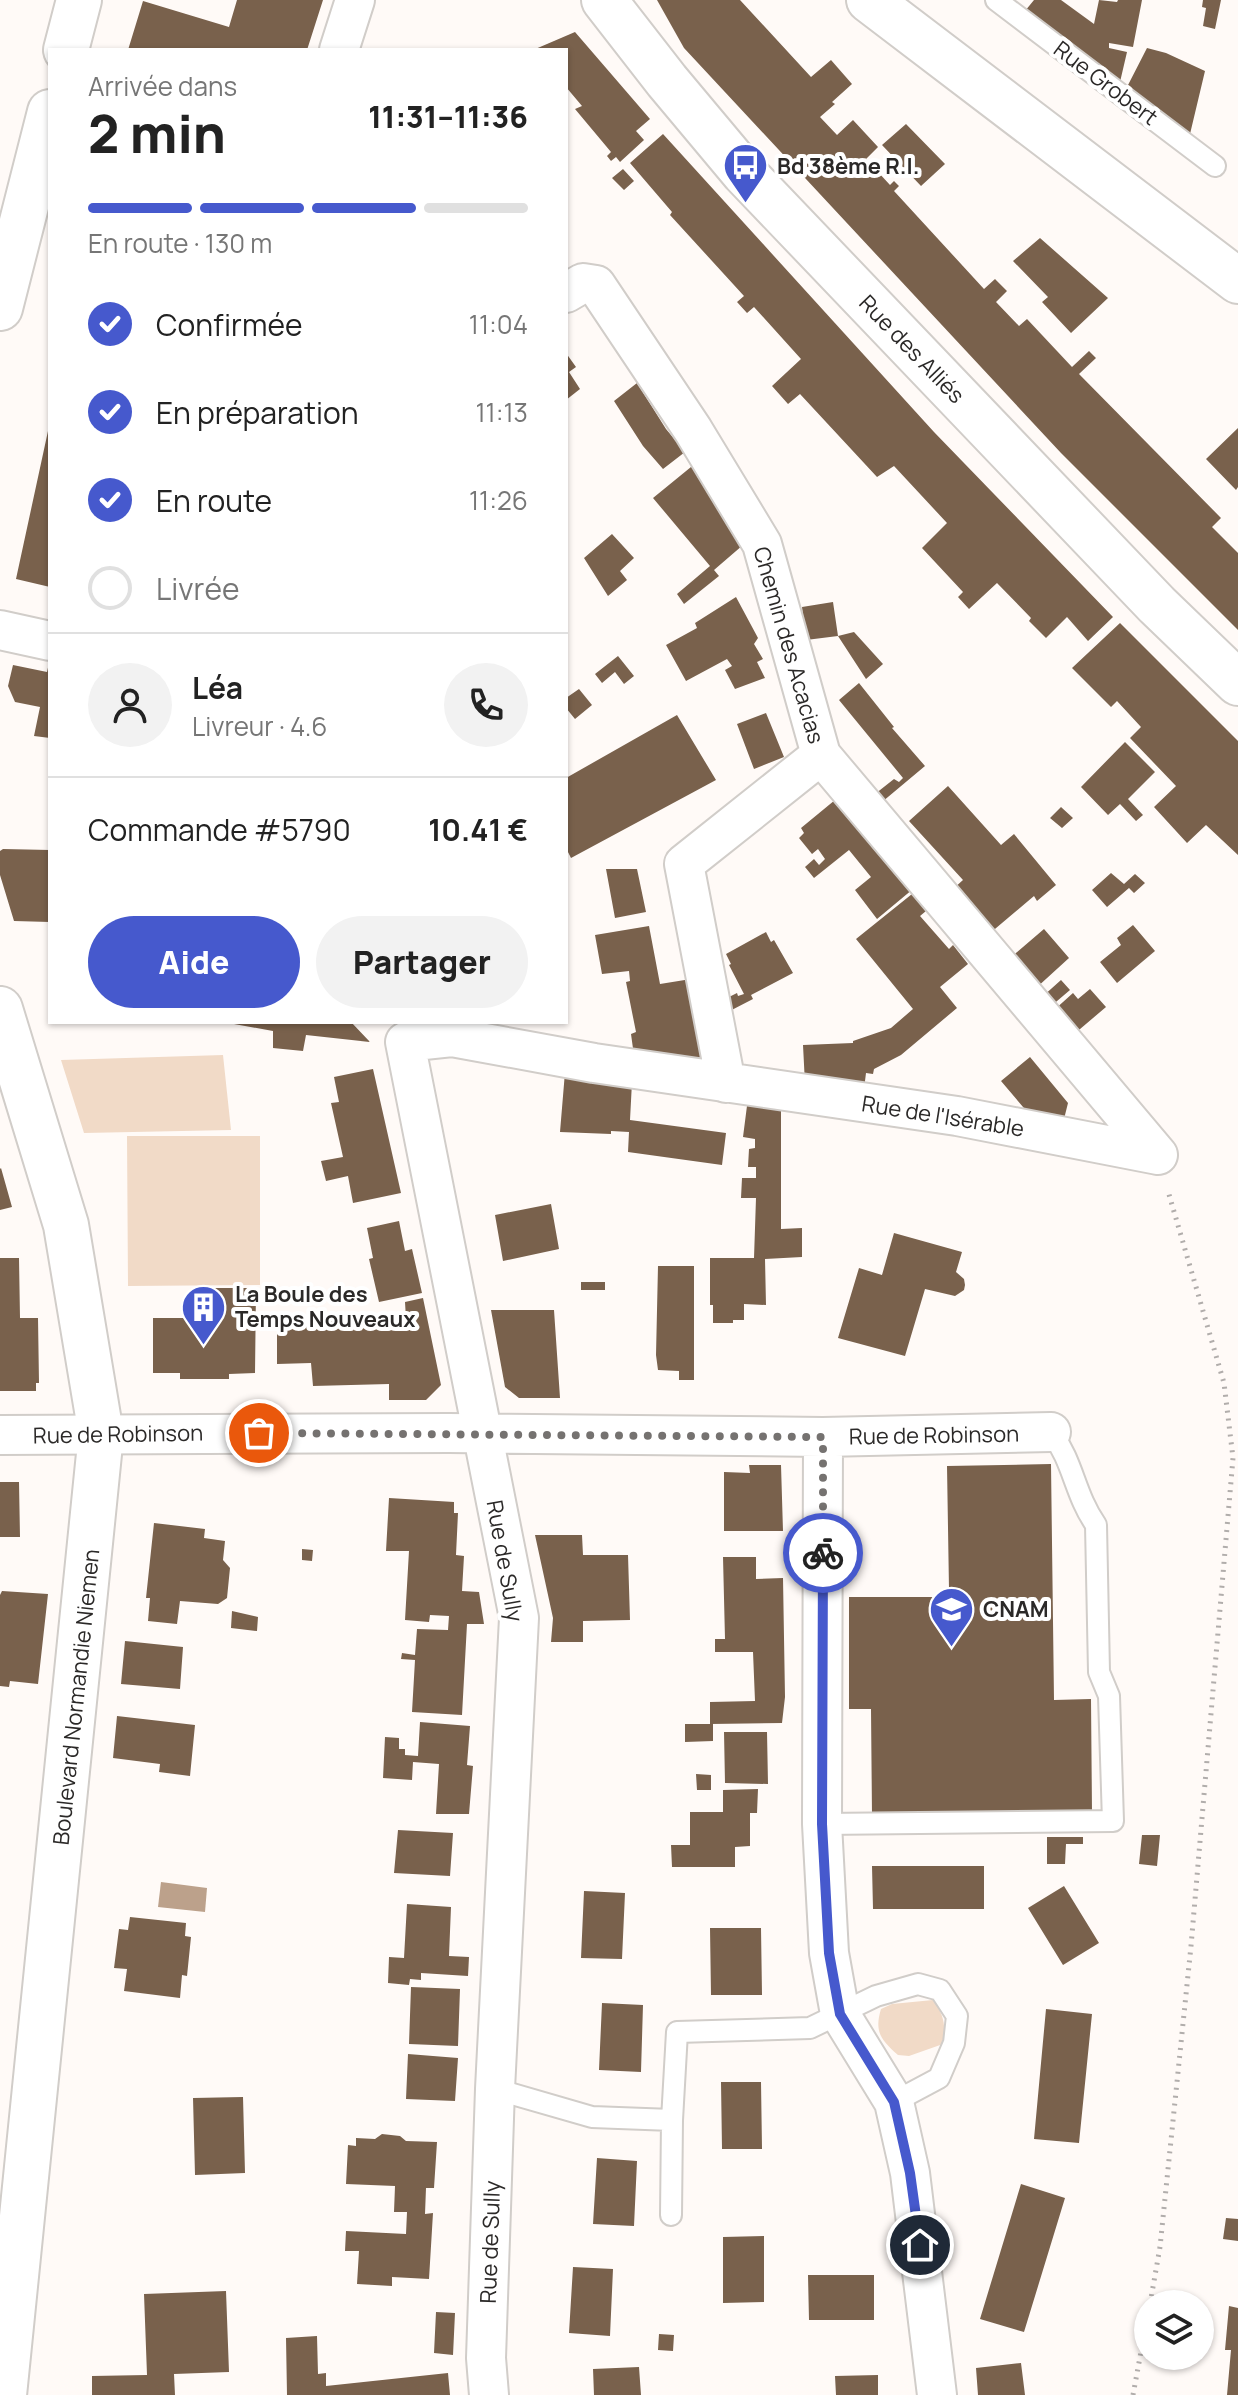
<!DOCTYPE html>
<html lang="fr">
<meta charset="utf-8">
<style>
body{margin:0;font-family:Manrope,sans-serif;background:#f2f2f2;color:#222;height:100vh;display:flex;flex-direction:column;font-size:30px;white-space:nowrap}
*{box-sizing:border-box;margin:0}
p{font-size:26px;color:#767676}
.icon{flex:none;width:44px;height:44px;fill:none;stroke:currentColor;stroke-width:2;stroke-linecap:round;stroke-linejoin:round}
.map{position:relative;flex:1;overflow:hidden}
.sheet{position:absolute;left:48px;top:48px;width:520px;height:976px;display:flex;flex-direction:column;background:#fff;border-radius:0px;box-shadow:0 2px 6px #0004}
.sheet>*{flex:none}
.tools{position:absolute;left:1134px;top:2290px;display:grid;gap:16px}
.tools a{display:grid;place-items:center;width:80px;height:80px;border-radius:50%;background:#fff;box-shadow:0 2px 6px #0004;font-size:40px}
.pin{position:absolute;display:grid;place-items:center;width:68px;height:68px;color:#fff;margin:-34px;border:4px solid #fff;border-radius:50%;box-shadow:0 2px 8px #0007}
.courier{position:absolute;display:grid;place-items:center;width:80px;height:80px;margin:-40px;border:6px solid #4659cd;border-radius:50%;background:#fff;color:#222;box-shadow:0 2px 10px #0007}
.summary em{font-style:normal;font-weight:800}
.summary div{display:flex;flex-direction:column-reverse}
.summary{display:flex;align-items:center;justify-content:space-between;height:136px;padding:0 40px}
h1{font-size:52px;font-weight:800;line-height:60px}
.bar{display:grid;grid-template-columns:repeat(4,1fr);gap:12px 8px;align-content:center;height:96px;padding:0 40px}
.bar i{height:10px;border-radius:6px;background:#e0e0e0}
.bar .current{background:#4659cd}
.bar p{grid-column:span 4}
.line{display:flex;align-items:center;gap:20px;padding:0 40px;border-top:2px solid #e0e0e0}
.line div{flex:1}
.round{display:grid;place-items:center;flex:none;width:84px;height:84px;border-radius:42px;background:#f2f2f2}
ol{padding:0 40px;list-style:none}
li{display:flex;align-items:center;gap:24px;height:88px}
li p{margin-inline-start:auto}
li .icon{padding:8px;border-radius:50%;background:#4659cd;color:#fff;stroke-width:4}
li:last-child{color:#767676}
li i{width:44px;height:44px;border:4px solid #e0e0e0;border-radius:50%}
.cta{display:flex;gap:16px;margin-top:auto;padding:16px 40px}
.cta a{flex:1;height:92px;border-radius:48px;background:#4659cd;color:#fff;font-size:32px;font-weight:800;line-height:92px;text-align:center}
.cta a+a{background:#f2f2f2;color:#222}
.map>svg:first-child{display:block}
.green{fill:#f1dac7}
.water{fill:#bca18b}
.building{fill:#79614c}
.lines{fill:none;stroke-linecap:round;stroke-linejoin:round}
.service-casing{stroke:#d1cdc9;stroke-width:24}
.minor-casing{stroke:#d1cdc9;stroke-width:42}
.tertiary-casing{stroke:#d1cdc9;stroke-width:48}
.secondary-casing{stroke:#d1cdc9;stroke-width:48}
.path{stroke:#b1adab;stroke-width:5;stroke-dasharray:2 6;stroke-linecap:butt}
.service{stroke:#fff;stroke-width:20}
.minor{stroke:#fff;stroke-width:38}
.tertiary{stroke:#fff;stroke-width:44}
.secondary{stroke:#fff;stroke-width:44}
.done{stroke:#757270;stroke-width:8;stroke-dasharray:0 14.4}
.route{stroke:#4659cd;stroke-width:10}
.labels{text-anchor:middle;stroke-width:8;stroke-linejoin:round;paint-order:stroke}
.street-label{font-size:22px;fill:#2b2928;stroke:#fff}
.poi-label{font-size:22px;font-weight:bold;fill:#2b2928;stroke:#fff;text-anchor:start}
</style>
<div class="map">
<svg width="1238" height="2395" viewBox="0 0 1238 2395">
<rect width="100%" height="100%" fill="#fffaf7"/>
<path class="green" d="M223,1055L231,1130L84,1133L61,1060Z
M127,1136H260V1285L128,1286Z
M933,2000C944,2015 946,2025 943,2044L909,2056L898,2055C881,2040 874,2032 881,2009L892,2004Z"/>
<path class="water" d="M161,1882L207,1888L205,1912L158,1907Z"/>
<path class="building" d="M237,0H323L307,50H128L143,1L229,27Z
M657,0H740L811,77L831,60L852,84L832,102L835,104L820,117L837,135L853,120L878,147L866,159L890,185L894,181L899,186L894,191L984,289L995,279L1007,291L996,302L1019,326L1027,319L1072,367L1089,351L1096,358L1079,374L1221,518L1212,527L1238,553V630L1061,453L684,48Z
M1034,0H1061L1094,24L1099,0L1117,2L1118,0H1142L1133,47L1109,43V48L1127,52L1120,82L1025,11Z
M1203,0H1221L1215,29L1203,26L1206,8L1202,7Z
M575,32L650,119L636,131L644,140L620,162L616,157L611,161L607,156L611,152L575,109L582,106L566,87V50H533Z
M1147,48L1166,53L1205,71L1190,134L1127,87Z
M906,124L945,164L921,186L882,145Z
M663,134L934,432L1113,617L1088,641L1067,617L1046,638L1029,621L1031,618L997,583L969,609L958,597L963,592L922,548L947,523L894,466L877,477L800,394L788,404L772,386L801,359L754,307L747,313L737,302L744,296L670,215L672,212L630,163Z
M623,169L634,181L624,190L612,178Z
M1040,238L1108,298L1071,333L1042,302L1048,297L1013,261Z
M566,353L576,367L569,372L580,389L566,400Z
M637,383L666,429L685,452L663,469L643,446L614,401Z
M1238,428V487L1236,490L1206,459Z
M48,431H50V587L16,579Z
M702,458L733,524L729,528L743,545L714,570L719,576L684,604L677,594L710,566L653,498Z
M612,534L634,558L620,571L627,580L608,596L584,558Z
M736,597L758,638L754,644L763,659L757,662L765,678L735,689L725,670L732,666L727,659L686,681L666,645L697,628L695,623Z
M833,602L838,636L854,632L883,664L866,679L838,636L806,640L802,607Z
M1120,623L1238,741V855L1206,825L1187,843L1154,807L1176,786L1130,738L1141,727L1117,701L1111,707L1072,668Z
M618,656L634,676L624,684L615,672L602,683L595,674Z
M49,663H50V738L34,736L40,707L15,702L8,686L13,665L47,672Z
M859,683L894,727L892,728L925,766L882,802L875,794L894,779L899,782L903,778L839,700Z
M579,689L592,705L575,719L566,708V698Z
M766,713L784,757L754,769L737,724Z
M677,715L716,780L571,858L566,848V778Z
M1125,742L1155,772L1128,799L1143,815L1136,821L1120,804L1108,815L1081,787Z
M948,786L1001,845L1014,834L1056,885L1037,901L1034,896L989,934L953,889L963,880L909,821Z
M835,800L919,884L877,919L855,890L871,877L849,850L814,878L805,867L814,859L819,865L825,859L818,849L812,854L799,838L804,833L801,828Z
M1061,807L1073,818L1062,828L1050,818Z
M3,849L50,850V922L14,921L0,875V851Z
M606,869H637L646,912L615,918Z
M1111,873L1124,884L1135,874L1145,883L1134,893L1129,888L1107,907L1092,890Z
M912,894L926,911L920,916L949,949L953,945L968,964L940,987L957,1008L901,1055L874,1069L873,1074L866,1073L864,1089L805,1084L803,1045L853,1043V1041L891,1028L913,1009L856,939Z
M1133,925L1155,951L1117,983L1100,962L1121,945L1117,938Z
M649,926L660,984L691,979L707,1062L635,1063L631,1034L636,1032L626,982L630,981L629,971L602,974L595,935Z
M1044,929L1069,958L1035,989L1010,958Z
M766,932L771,942L774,940L793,973L751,995L753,999L722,1015L719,1002L737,993L738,996L744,994L729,965L731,964L726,954Z
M1061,980L1070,990L1050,1007L1042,997Z
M1090,989L1106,1007L1073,1035L1053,1011L1073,993L1078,999Z
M223,1022H351L370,1042L306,1035L303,1051L273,1048V1031Z
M1030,1057L1068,1103L1063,1123L1029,1114L1001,1081Z
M373,1069L401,1193L353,1203L348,1176L326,1181L321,1161L343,1157L331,1103L339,1102L334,1077Z
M565,1072L632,1082L630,1120L726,1133L722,1165L628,1152L629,1132L611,1131V1134L560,1132Z
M748,1098L781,1101V1229L802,1228V1257L765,1259L766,1305L744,1304V1320H733V1323H713V1305H710V1258H754L756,1198H741L742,1178H756V1167H748L749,1149L755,1148V1139L743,1137Z
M1,1168L12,1207L0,1210V1169Z
M551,1204L559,1249L503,1261L495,1215Z
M399,1221L405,1251L412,1249L422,1293L379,1302L369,1259L373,1258L367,1228Z
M894,1233L962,1252L956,1272L964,1279L965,1285L964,1290L955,1296L925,1289L905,1356L838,1338L859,1268L882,1275Z
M0,1258H19L20,1318H38L39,1383H36V1391H0Z
M658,1266H694V1380H679V1371L658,1370L656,1355Z
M581,1282H605V1290H581Z
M194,1288H256L255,1373L229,1374V1379H180V1373H153V1318H195Z
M423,1298L441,1385L426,1400H389V1384L313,1386L311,1363L277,1364V1323L406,1319L405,1302Z
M491,1310H554L560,1398H519L505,1387Z
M1051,1464L1054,1700L1091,1699L1092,1812L872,1815L871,1709H849V1597H941L949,1589L947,1466Z
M749,1465H781L783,1531H724V1472L750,1473Z
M0,1482H19L20,1537H0Z
M389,1498L454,1502V1513H458L456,1555L464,1556L462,1591L479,1592L484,1624H467L462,1715L412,1712L415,1660L401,1659L402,1653L415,1655L417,1629L448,1630L449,1616L430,1615L429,1622L405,1620L409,1551H386Z
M154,1523L205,1529L204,1538L225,1541L223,1560L230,1568L227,1598L218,1604L180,1601L177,1624L148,1621L150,1598H146Z
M535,1535H582L583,1555H628L630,1620L583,1621V1642H551L553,1618Z
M302,1549L313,1550L312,1561L302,1560Z
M723,1557H756V1579L783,1578L785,1697L782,1723L710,1724V1702L755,1701L753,1652H715V1639H725Z
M2,1591L48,1594L38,1684L10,1681L9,1687L0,1686V1595Z
M232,1611L258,1617L257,1631L231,1628Z
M125,1641L183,1647L180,1689L121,1684Z
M117,1716L195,1725L190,1776L159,1772L160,1764L113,1758Z
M420,1722L470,1726L467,1765L473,1766L469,1814H436L439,1764L413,1762L412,1780L383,1778L385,1737L399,1738V1749H405V1755L418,1756Z
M685,1724H713V1741L685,1742Z
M724,1732H767L768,1784L725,1783Z
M696,1774L711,1775V1790H697Z
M758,1789L757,1813H750V1846L735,1847V1867H672L671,1845H690V1812H723V1790Z
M398,1830L453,1833L450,1876L394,1873Z
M1142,1835H1160L1157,1866L1139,1864Z
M1047,1837H1083V1844H1066L1065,1864H1047Z
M872,1866H984V1909H873Z
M1064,1886L1099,1943L1063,1965L1028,1908Z
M584,1891L625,1893L622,1959L581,1958Z
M407,1904L451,1907L449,1956L469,1957L468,1976L421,1973V1980L410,1979L409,1985L388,1983L389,1957L404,1958Z
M130,1917L186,1923L185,1936L191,1937L187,1976L182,1975L180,1998L124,1991L127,1969L114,1968L119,1929L128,1930Z
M710,1928H761L762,1995H711Z
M411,1987L460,1989L458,2046L409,2044Z
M602,2003L643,2005L641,2072L599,2070Z
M1046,2009L1092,2014L1079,2143L1034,2139Z
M408,2054L458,2058L455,2101L406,2099Z
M721,2082H761L762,2149H722Z
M243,2097L245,2173L195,2175L193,2098Z
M382,2134L400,2136L406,2141L437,2142L434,2188H426L425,2214L433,2213L429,2279L392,2277V2286L357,2284L359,2251H345L346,2231L406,2234L407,2212H394L395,2186L346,2184L348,2145L356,2146V2138L375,2139Z
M597,2158L637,2161L634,2226L593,2224Z
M1021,2184L1065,2198L1024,2332L980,2319Z
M1226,2218L1238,2219V2241L1223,2239Z
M764,2236V2302L723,2303V2237Z
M573,2267L613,2269L610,2336L569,2333Z
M808,2275H874V2320H809Z
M226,2291L229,2372L174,2374L175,2395H92V2376L147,2375L144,2294Z
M1229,2306L1238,2308V2395H1227L1231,2350H1225Z
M436,2312L455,2313L453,2355L434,2353Z
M659,2334L674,2335L673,2351L658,2350Z
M317,2336L318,2374L326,2373V2386L448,2373L450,2395H287L286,2338Z
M1021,2363L1025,2395H978L976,2368Z
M639,2367L641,2395H594L593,2369Z
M878,2375V2395H836L835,2376Z"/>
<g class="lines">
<defs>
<path id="service" d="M996,0L1215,166
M822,1824L1113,1821L1109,1696L1099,1672L1096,1525C1074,1493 1074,1463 1051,1432
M495,2089L592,2117L672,2120L677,2032L810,2028L876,1996L918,1984L940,1990L957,2016L954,2043L939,2078L894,2102
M671,2215L672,2120"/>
<path id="minor" d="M339,50L355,0
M566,293L583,283L596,285L693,430L762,544L821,755L1158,1155
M0,630L50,641
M405,1042L519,1618L495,2089L486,2358L489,2395
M405,1042L452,1037L594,1063L957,1116L1158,1155
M726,1083L684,864L821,755
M0,1435L449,1433L823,1437L1051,1432
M823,1437L822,1824L829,1953L840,2014L894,2102L910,2173L937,2395"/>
<path id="tertiary" d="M604,0L667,81L744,173L1157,605L1238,683
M66,50L79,0
M0,308L50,112
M0,1009L66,1225L101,1434L4,2395"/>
<path id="secondary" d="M869,0L1238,281"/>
</defs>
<use href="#service" class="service-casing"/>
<use href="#minor" class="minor-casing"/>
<use href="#tertiary" class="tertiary-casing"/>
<use href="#secondary" class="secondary-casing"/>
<path class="path" d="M1150,2304L1160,2247L1191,1946L1233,1458L1224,1383L1168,1191
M1133,2395L1148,2314"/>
<use href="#service" class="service"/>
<use href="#minor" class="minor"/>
<use href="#tertiary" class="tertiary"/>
<use href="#secondary" class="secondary"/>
</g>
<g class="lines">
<path class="done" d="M259,1433L823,1437V1553"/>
<path class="route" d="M823,1553L822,1824L829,1953L840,2014L894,2102L910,2173L920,2245"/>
</g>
<defs>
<symbol id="bus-pin" viewBox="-11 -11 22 30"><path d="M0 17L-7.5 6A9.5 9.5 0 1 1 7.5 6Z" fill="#4659cd" stroke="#fff"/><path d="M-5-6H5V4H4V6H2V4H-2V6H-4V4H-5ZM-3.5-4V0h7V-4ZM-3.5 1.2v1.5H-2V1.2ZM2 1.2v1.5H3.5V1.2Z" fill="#fff"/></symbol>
<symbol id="building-pin" viewBox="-11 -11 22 30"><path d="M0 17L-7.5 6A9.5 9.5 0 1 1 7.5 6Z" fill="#4659cd" stroke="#fff"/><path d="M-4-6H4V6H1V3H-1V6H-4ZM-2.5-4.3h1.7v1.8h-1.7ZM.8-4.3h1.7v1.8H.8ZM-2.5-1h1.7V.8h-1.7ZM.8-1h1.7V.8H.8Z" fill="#fff"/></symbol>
<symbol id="university-pin" viewBox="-11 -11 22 30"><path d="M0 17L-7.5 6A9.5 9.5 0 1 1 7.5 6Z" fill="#4659cd" stroke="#fff"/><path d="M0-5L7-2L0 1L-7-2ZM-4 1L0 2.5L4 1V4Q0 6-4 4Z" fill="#fff"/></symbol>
</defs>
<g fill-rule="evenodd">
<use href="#bus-pin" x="720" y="140" width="51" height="69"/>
<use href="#building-pin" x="178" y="1282" width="51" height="69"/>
<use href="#university-pin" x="926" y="1584" width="51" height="69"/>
</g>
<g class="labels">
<g class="street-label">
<text transform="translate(1106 83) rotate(37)" y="8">Rue Grobert</text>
<text transform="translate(912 349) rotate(46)" y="8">Rue des Alliés</text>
<text transform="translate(789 645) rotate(74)" y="8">Chemin des Acacias</text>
<text transform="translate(943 1116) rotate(9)" y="8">Rue de l'Isérable</text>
<text transform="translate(118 1434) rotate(-1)" y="8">Rue de Robinson</text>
<text transform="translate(934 1435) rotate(-1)" y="8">Rue de Robinson</text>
<text transform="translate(505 1561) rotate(80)" y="8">Rue de Sully</text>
<text transform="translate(76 1697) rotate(-84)" y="8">Boulevard Normandie Niemen</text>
<text transform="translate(490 2242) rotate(-88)" y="8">Rue de Sully</text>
</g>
<g class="poi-label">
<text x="777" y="174">Bd 38ème R.I.</text>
<text x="235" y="1302">La Boule des<tspan x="235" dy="25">Temps Nouveaux</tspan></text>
<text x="983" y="1617">CNAM</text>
</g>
</g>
</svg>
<div class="tools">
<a><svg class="icon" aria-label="layers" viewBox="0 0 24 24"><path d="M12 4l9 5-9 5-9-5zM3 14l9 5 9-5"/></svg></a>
</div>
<div class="pin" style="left:259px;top:1433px;background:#ea580c"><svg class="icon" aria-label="bag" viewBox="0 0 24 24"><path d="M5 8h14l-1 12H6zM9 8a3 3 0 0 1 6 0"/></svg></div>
<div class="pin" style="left:920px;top:2245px;background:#1f2937"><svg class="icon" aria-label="home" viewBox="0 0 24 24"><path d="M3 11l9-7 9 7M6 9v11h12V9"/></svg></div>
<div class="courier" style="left:823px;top:1553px"><svg class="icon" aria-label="bike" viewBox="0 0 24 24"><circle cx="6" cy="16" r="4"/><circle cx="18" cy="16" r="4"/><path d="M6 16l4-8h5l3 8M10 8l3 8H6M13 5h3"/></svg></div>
<section class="sheet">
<div class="summary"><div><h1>2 min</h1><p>Arrivée dans</p></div><em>11:31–11:36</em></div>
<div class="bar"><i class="current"></i><i class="current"></i><i class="current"></i><i></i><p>En route · 130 m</p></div>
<ol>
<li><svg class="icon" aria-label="check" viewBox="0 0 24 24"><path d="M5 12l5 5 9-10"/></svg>Confirmée<p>11:04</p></li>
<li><svg class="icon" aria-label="check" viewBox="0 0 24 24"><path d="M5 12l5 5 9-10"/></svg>En préparation<p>11:13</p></li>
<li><svg class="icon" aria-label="check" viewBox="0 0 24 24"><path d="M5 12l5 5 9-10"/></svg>En route<p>11:26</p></li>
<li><i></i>Livrée</li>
</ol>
<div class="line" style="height:144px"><a class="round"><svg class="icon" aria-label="person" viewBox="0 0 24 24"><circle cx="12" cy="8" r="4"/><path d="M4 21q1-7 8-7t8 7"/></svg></a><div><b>Léa</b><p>Livreur · 4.6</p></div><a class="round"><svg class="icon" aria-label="phone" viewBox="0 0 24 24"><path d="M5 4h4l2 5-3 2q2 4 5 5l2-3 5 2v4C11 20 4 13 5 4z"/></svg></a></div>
<div class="line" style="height:104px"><div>Commande #5790</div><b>10.41 €</b></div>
<div class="cta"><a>Aide</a><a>Partager</a></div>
</section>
</div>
